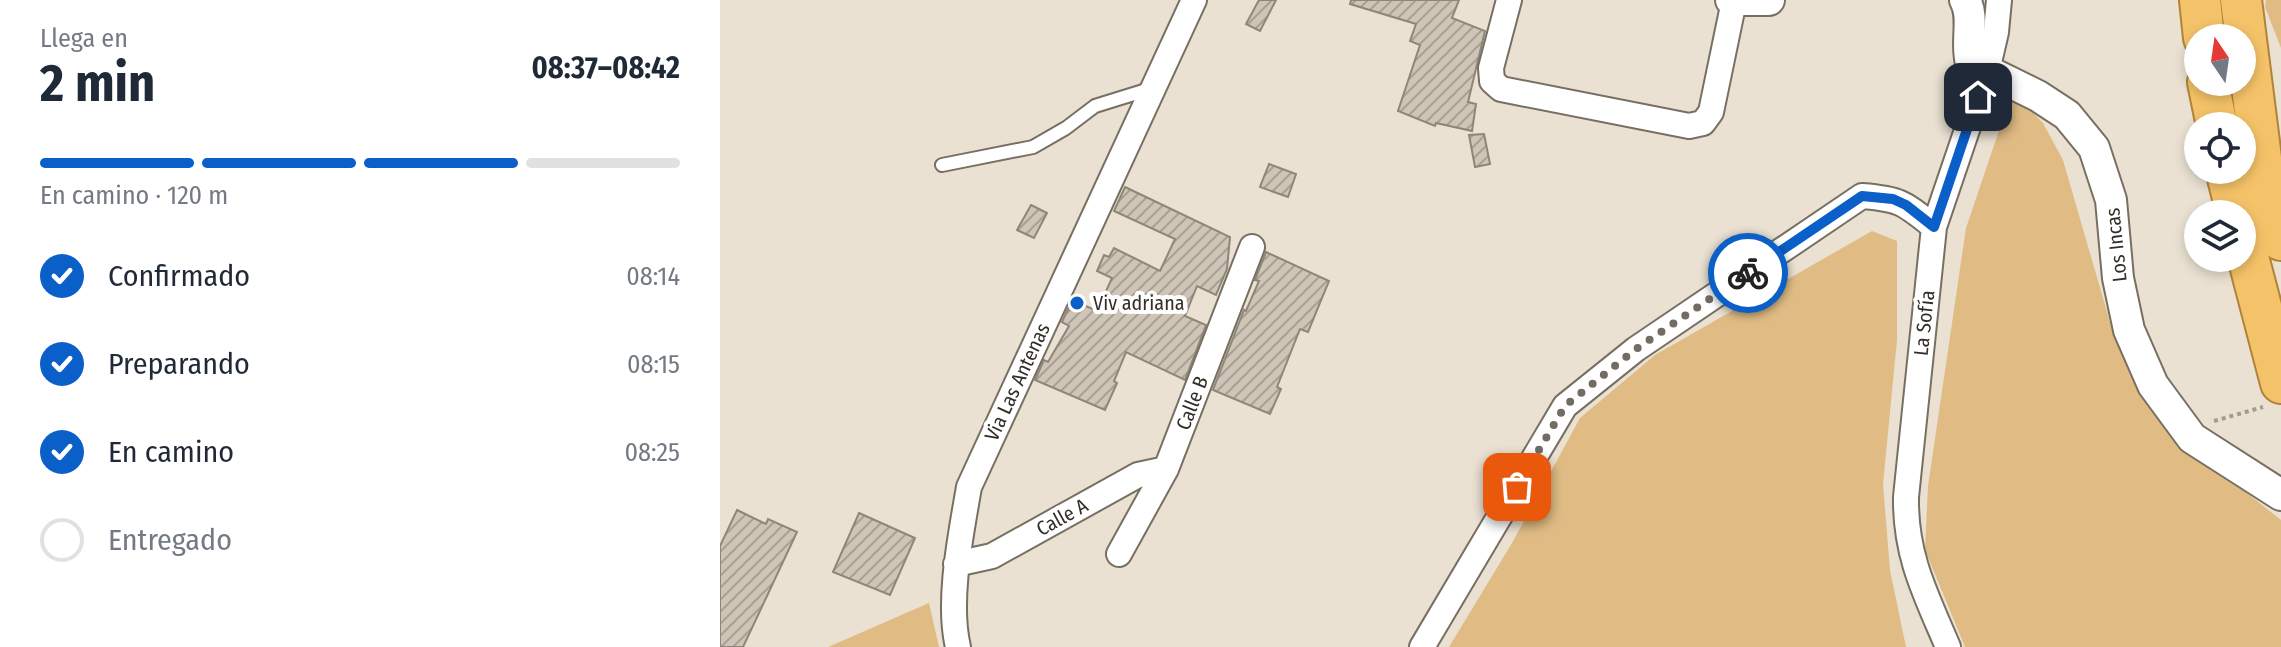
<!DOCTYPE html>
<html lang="es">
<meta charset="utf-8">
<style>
body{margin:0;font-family:"Fira Sans Condensed",sans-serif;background:#f6f6f7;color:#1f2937;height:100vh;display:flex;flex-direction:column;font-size:30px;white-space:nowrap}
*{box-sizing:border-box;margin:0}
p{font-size:26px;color:#747a83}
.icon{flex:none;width:44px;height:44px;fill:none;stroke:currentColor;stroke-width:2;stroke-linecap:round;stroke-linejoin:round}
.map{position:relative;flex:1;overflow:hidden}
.drawer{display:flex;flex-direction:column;background:#fff;width:720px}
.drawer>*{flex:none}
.needle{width:52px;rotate:347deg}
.controls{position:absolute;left:1464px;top:24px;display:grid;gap:16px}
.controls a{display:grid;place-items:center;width:72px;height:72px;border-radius:50%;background:#fff;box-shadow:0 4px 12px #0003;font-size:40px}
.pin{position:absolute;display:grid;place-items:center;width:68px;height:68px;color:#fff;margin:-34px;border-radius:16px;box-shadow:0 4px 12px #0006}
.courier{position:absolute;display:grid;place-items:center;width:80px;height:80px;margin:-40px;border:6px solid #0a5fc9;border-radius:50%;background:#fff;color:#222;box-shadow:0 2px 10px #0007}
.head em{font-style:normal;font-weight:700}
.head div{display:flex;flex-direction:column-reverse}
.head{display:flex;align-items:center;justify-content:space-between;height:136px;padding:0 40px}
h1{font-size:52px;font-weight:700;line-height:60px}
.bar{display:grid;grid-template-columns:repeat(4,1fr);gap:12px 8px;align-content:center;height:96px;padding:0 40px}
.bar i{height:10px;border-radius:6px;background:#e0e1e3}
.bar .active{background:#0a5fc9}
.bar p{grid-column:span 4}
ol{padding:0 40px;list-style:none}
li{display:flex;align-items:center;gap:24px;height:88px}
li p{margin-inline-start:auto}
li .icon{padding:8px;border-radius:50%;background:#0a5fc9;color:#fff;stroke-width:4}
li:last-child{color:#747a83}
li i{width:44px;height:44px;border:4px solid #e0e1e3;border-radius:50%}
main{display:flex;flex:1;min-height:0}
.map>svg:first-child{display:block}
.grass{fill:#e0bc84}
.building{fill:url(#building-hatch);stroke:#8f8679;stroke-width:2}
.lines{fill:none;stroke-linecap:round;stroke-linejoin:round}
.service-casing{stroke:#776f62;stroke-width:16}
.minor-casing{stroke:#776f62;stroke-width:28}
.tertiary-casing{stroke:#776f62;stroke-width:34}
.trunk-casing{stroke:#af843a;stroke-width:44}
.path{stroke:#a29b90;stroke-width:4;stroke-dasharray:4 4;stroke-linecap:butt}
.service{stroke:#fff;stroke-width:12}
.minor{stroke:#fff;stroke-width:24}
.tertiary{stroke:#fff;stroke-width:30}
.trunk{stroke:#f4c268;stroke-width:40}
.done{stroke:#726d64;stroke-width:8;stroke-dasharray:0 14.4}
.route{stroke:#0a5fc9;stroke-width:10}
.poi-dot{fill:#0a5fc9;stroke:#fff;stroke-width:3}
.labels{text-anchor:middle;stroke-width:8;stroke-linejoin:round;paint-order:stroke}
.street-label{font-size:20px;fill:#322e28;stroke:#fff}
.poi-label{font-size:20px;fill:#322e28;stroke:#fff;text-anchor:start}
</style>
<main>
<section class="drawer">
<div class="head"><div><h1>2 min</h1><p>Llega en</p></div><em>08:37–08:42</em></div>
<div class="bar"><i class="active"></i><i class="active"></i><i class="active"></i><i></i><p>En camino · 120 m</p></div>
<ol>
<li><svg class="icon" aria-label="check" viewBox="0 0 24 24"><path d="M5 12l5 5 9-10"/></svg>Confirmado<p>08:14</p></li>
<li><svg class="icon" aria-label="check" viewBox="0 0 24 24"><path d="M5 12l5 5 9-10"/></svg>Preparando<p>08:15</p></li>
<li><svg class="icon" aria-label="check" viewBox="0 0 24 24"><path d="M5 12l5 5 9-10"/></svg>En camino<p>08:25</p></li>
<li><i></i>Entregado</li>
</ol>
</section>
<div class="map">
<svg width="1561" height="647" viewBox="0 0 1561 647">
<defs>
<pattern id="building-hatch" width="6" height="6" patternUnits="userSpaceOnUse" patternTransform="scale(2)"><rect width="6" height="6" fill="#cfc5b7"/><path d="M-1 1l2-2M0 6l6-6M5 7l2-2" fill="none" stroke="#a9a095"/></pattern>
</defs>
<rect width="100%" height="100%" fill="#eae1d2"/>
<path class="grass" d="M1546,0H1561V48L1545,7Z
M1292,92L1323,123L1343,160L1394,336L1456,437L1561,520V647H1245L1205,550L1208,486L1246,228Z
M1152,231L1177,241V340L1163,484L1170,570L1186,647H729L792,543L860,418L935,355Z
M209,603L219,647H108Z"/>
<path class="building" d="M539,0H556L540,31L526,24Z
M631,0H739L732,18L765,31L748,102L756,104L752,131L716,123L715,126L678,111L700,45L690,41L696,24L630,4Z
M764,134L770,164L755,167L749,135Z
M549,164L576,174L568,197L540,187Z
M405,187L510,237L507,269L496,295L477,286L465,316L486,325L465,380L406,352L394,381L397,383L385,410L315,380L324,360L328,362L349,326L342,322L352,300L377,311L392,278L377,271L384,255L389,257L394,248L440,271L455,239L394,211Z
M311,205L327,213L314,238L297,230Z
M546,252L609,281L588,332L580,329L557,387L561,389L550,414L493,390L524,310L526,311L539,281L535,280Z
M17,510L46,524L48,519L77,532L23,647H0V546Z
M139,513L195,538L170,595L113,572Z"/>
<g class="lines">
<defs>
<path id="service" d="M222,165L313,147L346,128L375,106L433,88"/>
<path id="minor" d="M789,0L771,68L772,81L781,89L969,126L983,123L991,112L1014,1
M399,554L446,469L532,247
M236,564L272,556L418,475L446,469
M238,647C227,601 241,534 249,487L474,0
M702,647L845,406L916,349L1142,196C1181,199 1184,203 1214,227
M1228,647C1206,595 1185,556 1186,497L1214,227L1267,71L1276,32L1279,0"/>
<path id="tertiary" d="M1011,0H1049
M1245,0C1255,18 1245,42 1251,63L1318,96L1347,115L1374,148L1391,200L1398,278L1409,330L1433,385L1472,438L1561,495"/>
<path id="trunk" d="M1480,0L1484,38
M1521,0L1544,182L1561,240
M1488,82L1497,126
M1506,170L1517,214
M1522,234L1561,383"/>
</defs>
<use href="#service" class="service-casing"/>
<use href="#minor" class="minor-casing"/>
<use href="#tertiary" class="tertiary-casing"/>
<use href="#trunk" class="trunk-casing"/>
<path class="path" d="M1494,421L1543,407"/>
<use href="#service" class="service"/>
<use href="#minor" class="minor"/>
<use href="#tertiary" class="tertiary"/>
<use href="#trunk" class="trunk"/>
</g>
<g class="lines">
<path class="done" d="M797,487L845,406L916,349L1028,273"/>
<path class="route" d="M1028,273L1142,196L1173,199L1186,205L1214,227L1258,97"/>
</g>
<circle class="poi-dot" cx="357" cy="303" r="8"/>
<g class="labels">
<g class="street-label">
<text transform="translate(1396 245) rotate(-96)" y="7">Los Incas</text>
<text transform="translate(1204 323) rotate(-84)" y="7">La Sofía</text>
<text transform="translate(297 382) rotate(-65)" y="7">Via Las Antenas</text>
<text transform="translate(472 403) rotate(-69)" y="7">Calle B</text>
<text transform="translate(342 517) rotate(-29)" y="7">Calle A</text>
</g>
<g class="poi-label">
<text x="373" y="310">Viv adriana</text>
</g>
</g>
</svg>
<div class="controls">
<a><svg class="needle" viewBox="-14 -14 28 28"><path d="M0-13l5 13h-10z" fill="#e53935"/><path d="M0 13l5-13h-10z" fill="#747a83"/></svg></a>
<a><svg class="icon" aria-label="locate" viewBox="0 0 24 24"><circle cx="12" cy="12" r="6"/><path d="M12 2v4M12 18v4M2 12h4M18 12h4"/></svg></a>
<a><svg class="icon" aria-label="layers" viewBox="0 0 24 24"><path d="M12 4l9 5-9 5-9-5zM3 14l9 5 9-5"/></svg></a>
</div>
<div class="pin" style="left:797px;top:487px;background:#ea580c"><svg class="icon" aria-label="bag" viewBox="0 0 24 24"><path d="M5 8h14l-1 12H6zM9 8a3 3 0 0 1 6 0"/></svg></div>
<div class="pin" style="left:1258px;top:97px;background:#1f2937"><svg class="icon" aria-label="home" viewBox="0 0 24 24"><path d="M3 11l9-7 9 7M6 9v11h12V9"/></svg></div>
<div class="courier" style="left:1028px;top:273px"><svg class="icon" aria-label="bike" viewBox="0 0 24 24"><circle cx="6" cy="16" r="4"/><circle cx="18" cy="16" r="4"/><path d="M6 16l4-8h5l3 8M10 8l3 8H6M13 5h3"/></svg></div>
</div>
</main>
